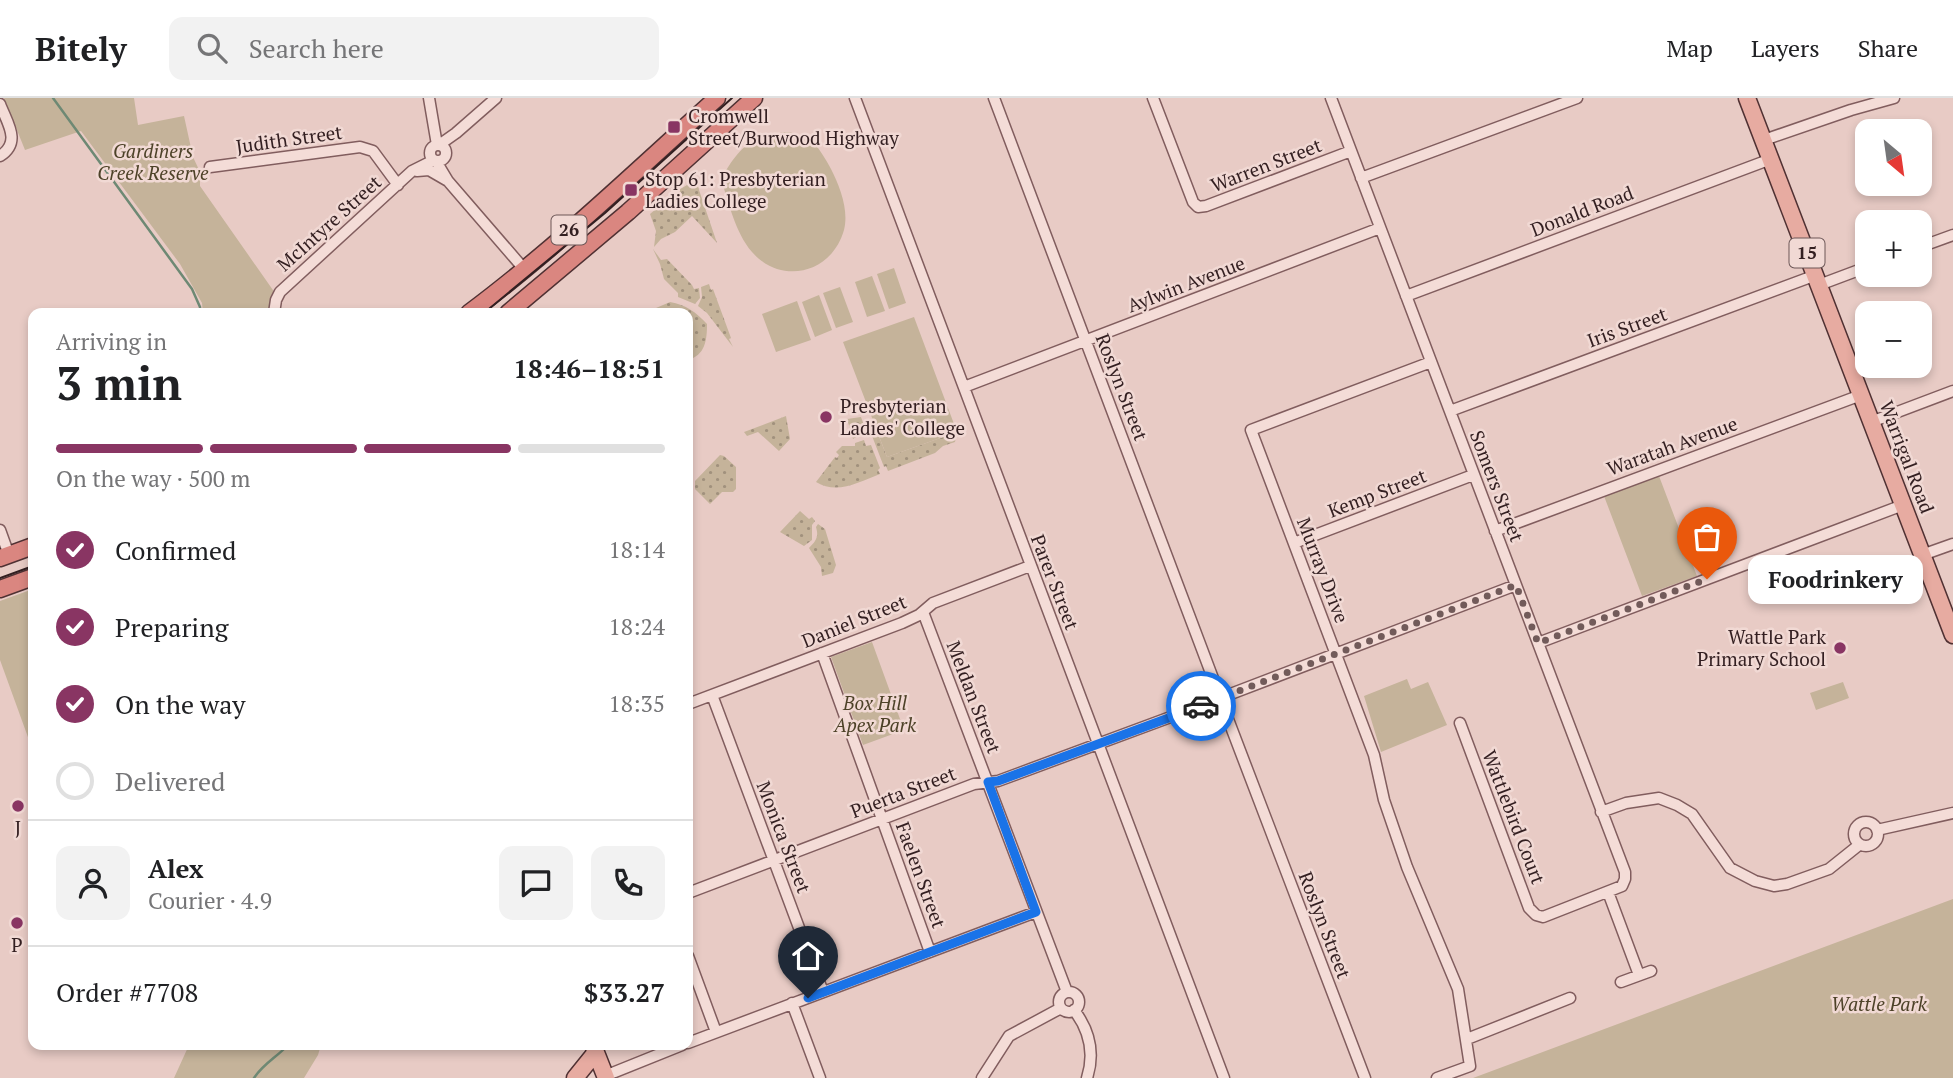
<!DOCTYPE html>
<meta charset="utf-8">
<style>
body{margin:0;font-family:"PT Serif",serif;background:#f2f2f2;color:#202124;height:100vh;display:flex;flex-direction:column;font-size:26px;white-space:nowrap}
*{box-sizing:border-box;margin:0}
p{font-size:23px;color:#757577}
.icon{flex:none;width:38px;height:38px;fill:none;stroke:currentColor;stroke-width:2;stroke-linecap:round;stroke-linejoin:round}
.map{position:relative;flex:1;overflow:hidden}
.drawer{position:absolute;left:28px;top:210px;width:665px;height:742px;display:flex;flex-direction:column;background:#fff;border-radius:14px;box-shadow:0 4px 10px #0003}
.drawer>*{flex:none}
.needle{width:46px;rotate:151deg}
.fabs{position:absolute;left:1855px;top:21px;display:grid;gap:14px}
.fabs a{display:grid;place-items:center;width:77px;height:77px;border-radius:14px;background:#fff;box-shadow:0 4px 10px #0003;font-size:35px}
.pin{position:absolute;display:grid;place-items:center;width:60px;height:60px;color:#fff;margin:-72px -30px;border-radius:50% 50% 50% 0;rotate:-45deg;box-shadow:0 0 7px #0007}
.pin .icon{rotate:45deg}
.courier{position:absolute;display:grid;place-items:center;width:70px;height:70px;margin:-35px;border:5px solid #1a73e8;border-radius:50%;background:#fff;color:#222;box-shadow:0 2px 9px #0007}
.bubble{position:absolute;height:49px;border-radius:14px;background:#fff;box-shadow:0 4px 10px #0003;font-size:23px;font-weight:800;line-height:49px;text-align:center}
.headline em{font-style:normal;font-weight:800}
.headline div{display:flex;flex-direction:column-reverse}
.headline{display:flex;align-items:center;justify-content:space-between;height:119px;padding:0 28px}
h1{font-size:46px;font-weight:800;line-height:52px}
.bar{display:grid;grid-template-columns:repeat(4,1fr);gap:10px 7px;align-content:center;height:84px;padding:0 28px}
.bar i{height:9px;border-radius:5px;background:#e0e0e0}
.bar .current{background:#893563}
.bar p{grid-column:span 4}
.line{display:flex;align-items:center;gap:18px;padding:0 28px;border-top:2px solid #e0e0e0}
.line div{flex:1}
.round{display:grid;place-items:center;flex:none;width:74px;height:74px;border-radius:14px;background:#f2f2f2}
ol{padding:0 28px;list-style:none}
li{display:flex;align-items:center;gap:21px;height:77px}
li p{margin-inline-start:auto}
li .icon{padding:7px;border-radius:50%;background:#893563;color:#fff;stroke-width:4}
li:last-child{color:#757577}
li i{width:38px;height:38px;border:4px solid #e0e0e0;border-radius:50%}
header{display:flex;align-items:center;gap:42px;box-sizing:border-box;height:98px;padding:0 35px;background:#fff;border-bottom:2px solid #e0e0e0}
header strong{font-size:33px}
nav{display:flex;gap:38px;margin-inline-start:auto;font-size:24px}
.search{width:490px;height:63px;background:#f2f2f2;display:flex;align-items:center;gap:18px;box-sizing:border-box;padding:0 24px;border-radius:14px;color:#757577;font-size:26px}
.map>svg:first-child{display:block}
.grass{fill:url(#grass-dots)}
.park{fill:#c5b39a}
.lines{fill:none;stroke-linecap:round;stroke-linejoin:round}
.stream{stroke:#6e8974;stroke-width:2.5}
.minor-casing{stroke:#815d5e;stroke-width:13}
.primary-casing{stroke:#503133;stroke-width:19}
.trunk-casing{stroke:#503133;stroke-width:19}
.minor{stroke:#f4dcd7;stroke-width:10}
.primary{stroke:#e7aba1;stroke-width:16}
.trunk{stroke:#da8680;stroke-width:16}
.tram{stroke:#331f21;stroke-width:2}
.done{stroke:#725b5a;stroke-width:7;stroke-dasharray:0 12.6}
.route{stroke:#1a73e8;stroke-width:9}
.poi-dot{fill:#893563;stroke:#f1d9d4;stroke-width:2.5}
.labels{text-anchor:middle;stroke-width:5;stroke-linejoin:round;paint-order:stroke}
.shield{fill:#f1d9d4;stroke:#6c5757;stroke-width:2}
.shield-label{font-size:18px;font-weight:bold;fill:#331f21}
.poi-label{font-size:19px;fill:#331f21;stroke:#f1d9d4;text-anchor:start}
.street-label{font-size:19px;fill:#331f21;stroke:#f1d9d4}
.park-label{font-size:19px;font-style:italic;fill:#4d4228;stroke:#f1d9d4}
</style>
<header>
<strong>Bitely</strong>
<div class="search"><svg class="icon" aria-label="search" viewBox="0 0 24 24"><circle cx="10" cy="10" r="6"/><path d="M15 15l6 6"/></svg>Search here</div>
<nav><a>Map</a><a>Layers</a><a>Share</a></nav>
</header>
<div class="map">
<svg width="1953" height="980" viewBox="0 0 1953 980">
<defs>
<pattern id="grass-dots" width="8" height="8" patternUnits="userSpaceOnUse" patternTransform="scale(1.75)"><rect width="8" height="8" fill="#c5b39a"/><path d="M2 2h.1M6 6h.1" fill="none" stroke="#a1917d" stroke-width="1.8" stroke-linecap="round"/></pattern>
</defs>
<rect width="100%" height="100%" fill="#e8cbc5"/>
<path class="grass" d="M697,81L699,92L717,145L692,118L675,134L661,141L654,149L656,133L650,116L677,93Z
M653,151L661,162L667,161L692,187L694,191L699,190L700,200L695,206L678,199V195L664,181L660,166Z
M709,186L711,192L713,191L731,240L729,241L733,249L707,215L698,208L702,199L701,189Z
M670,204C686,207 696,214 707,226C707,243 705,257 688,262V215H652L656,210Z
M786,318L790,341L779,353L758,334L747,338L744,334Z
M861,319L866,333L853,341L847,321Z
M875,328L887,359L957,334L955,344L943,348L935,355L888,373L886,368L884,369L869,330Z
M864,342L866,348L871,347L880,370L878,372L880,376C859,384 837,397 816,384L835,359L837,360L839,357L836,354L842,348H855V345Z
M720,357L724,358L736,369V391L733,394H722L710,406L695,391V383Z
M800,413L809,421L812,419L815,423L812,427V442L804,448L780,434Z
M818,426L825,431L836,467L833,475L822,478L821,469L809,450C816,443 819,439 816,429Z"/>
<path class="park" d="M4,0H134L138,27L184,18L193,59L200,74V88L275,195L270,215H203L202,205L180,166L81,33L25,52Z
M789,34C795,36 803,38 809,41C818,47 826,62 831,71C840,89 849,112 844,132C832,175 782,188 752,154C735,134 729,105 721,81C739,49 751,37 789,34Z
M894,170L906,205L889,211L877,176Z
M872,178L885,213L867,219L855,184Z
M840,189L853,224L836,230L823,195Z
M819,197L832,232L815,239L802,204Z
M797,203L811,242L776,254L762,216Z
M914,219L957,334L887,359L843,244Z
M1659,378L1697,478L1642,498L1604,398Z
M33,491V653L0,562V503Z
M872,544L904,632L863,647L831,559Z
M1407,581L1411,591L1428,584L1447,627L1381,654L1364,598Z
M1843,584L1849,600L1816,612L1810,595Z
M1953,801V980H1473Z
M189,947H321L318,957L304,980H174Z"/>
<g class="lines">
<path class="stream" d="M53,0L192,191L200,209V215
M254,980C263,966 277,959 288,947"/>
<defs>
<path id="minor" d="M429,0L437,47
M855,0L1224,980
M994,0L1217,591
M1153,0L1193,104L1198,109L1206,108L1351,53
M1331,0L1625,774V781L1622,788L1543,819L1536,817L1529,810L1460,625
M0,6C7,25 22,44 0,58
M1764,42L1851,12L1894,0
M439,47L456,35L496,0
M430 55a8 8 0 1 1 16 0a8 8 0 1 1-16 0Z
M436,63L448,83L524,171
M210,69L360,49L373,53L398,87
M417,73L429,72L448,83
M1361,80L1577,0
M1920,149L1953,137
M1819,187L1867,169
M1406,198L1771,61
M274,215L276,202L280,194L412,73L434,62
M1431,264L1251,332L1374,657L1384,702L1407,769L1458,891L1470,968L1437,980
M964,289L1380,130
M1450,313L1816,177
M1871,324L1953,293
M0,432L9,457
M1495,433L1861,297
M1294,445L1473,377
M1922,457L1953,446
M923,514L1067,894
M1538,545L1903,407
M822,555L930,854
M712,597L823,894
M1228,597L1516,487
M688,606L902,525L919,517L933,505L1030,468
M1223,608L1365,980
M1601,714L1626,705L1659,700L1677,707L1692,716L1730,770L1755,783L1774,788L1787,786L1829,771L1859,747
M1854 736a12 12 0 1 1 24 0a12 12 0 1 1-24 0Z
M1877,732L1953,715
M1608,794L1639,877
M688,795L974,686L998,683L1211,604
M688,858L716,934
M1621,884L1651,873
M1059 904a10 10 0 1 1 20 0a10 10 0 1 1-20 0Z
M792,905L820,980
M1074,912C1090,933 1095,955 1087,980
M1467,941L1570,900
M688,945L1036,814
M605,978L682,947
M982,980L1009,938L1061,910"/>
<path id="primary" d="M1747,0L1953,537
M593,947L606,980
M575,980L596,954"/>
<path id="trunk" d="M469,215C556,150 636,73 717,0
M508,215L628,114L754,0
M0,460L33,448
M0,491L33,479"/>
</defs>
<use href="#minor" class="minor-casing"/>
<use href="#primary" class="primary-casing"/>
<use href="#trunk" class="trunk-casing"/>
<use href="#minor" class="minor"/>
<use href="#primary" class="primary"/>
<use href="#trunk" class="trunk"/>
<path class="tram" d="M484,215L605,115L732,0
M0,480L33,468"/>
</g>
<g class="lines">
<path class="done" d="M1201,608L1211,604L1217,609L1223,608L1228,602V597L1516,487L1538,545L1707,481"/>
<path class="route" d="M808,900L1036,814L988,684L998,683L1201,608"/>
</g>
<g class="poi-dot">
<rect x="667" y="22" width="14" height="14" rx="3.5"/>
<rect x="624" y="85" width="14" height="14" rx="3.5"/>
<circle cx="826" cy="319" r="7"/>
<circle cx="1840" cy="550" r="7"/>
<circle cx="18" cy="708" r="7"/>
<circle cx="17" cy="825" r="7"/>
</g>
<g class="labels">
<g class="shield">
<rect x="551.5" y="117.5" width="35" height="29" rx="5"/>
<rect x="1789.5" y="140.5" width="35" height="29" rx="5"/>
</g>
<g class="shield-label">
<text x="569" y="138">26</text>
<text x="1807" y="161">15</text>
</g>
<g class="poi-label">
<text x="688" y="25">Cromwell<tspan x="688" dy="22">Street/Burwood Highway</tspan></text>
<text x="645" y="88">Stop 61: Presbyterian<tspan x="645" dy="22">Ladies College</tspan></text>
<text x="840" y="315">Presbyterian<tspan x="840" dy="22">Ladies' College</tspan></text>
<text x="1826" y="546" text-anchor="end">Wattle Park<tspan x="1826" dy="22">Primary School</tspan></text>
<text x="18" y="737" text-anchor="middle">J</text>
<text x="17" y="854" text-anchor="middle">P</text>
</g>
<g class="street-label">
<text transform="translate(289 41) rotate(-8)" y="7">Judith Street</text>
<text transform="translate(1266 67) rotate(-21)" y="7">Warren Street</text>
<text transform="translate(1582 113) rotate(-21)" y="7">Donald Road</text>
<text transform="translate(329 125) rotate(-42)" y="7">McIntyre Street</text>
<text transform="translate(1186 186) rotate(-21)" y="7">Aylwin Avenue</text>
<text transform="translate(1627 229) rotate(-20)" y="7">Iris Street</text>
<text transform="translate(1122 289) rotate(69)" y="7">Roslyn Street</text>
<text transform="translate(1672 348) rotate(-20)" y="7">Waratah Avenue</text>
<text transform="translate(1907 359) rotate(69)" y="7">Warrigal Road</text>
<text transform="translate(1497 388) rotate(69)" y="7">Somers Street</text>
<text transform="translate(1377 395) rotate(-21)" y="7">Kemp Street</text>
<text transform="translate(1323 472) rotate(69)" y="7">Murray Drive</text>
<text transform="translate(1055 484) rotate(69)" y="7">Parer Street</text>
<text transform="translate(854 523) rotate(-22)" y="7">Daniel Street</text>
<text transform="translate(974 599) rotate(69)" y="7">Meldan Street</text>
<text transform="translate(903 694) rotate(-21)" y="7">Puerta Street</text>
<text transform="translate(1514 719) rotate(69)" y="7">Wattlebird Court</text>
<text transform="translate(784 739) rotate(69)" y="7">Monica Street</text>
<text transform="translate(921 777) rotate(70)" y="7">Faelen Street</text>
<text transform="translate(1325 827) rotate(69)" y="7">Roslyn Street</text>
</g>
<g class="park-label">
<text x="153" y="60">Gardiners<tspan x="153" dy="22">Creek Reserve</tspan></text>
<text x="875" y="612">Box Hill<tspan x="875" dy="22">Apex Park</tspan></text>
<text x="1879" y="913">Wattle Park</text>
</g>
</g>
</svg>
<div class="fabs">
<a><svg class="needle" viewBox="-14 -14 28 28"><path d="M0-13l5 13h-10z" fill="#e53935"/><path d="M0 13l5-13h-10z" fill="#757577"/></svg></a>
<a>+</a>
<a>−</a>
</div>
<div class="pin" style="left:1707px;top:481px;background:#ea580c"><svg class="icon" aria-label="bag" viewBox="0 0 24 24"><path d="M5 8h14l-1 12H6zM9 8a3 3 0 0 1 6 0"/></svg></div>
<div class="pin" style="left:808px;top:900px;background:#1f2937"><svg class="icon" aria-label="home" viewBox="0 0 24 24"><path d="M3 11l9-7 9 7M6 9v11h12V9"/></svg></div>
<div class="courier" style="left:1201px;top:608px"><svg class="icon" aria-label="car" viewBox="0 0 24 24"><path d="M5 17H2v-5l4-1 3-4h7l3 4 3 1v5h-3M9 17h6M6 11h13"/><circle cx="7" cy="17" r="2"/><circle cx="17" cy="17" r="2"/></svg></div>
<div class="bubble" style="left:1748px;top:457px;width:175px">Foodrinkery</div>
<section class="drawer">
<div class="headline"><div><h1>3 min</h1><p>Arriving in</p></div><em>18:46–18:51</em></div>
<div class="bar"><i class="current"></i><i class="current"></i><i class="current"></i><i></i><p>On the way · 500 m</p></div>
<ol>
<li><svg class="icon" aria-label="check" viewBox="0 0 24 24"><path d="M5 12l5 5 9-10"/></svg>Confirmed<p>18:14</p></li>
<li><svg class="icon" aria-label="check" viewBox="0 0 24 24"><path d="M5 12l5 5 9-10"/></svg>Preparing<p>18:24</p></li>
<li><svg class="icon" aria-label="check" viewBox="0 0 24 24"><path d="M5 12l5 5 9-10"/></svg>On the way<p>18:35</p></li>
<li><i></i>Delivered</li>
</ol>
<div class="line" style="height:126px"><a class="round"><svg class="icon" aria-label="person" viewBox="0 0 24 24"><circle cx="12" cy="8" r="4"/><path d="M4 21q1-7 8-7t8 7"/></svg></a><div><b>Alex</b><p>Courier · 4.9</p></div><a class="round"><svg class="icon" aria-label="chat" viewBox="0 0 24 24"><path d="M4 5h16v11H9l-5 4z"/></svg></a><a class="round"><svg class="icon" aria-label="phone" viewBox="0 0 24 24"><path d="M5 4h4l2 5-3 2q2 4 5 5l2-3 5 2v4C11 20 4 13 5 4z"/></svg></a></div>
<div class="line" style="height:91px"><div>Order #7708</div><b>$33.27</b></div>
</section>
</div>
